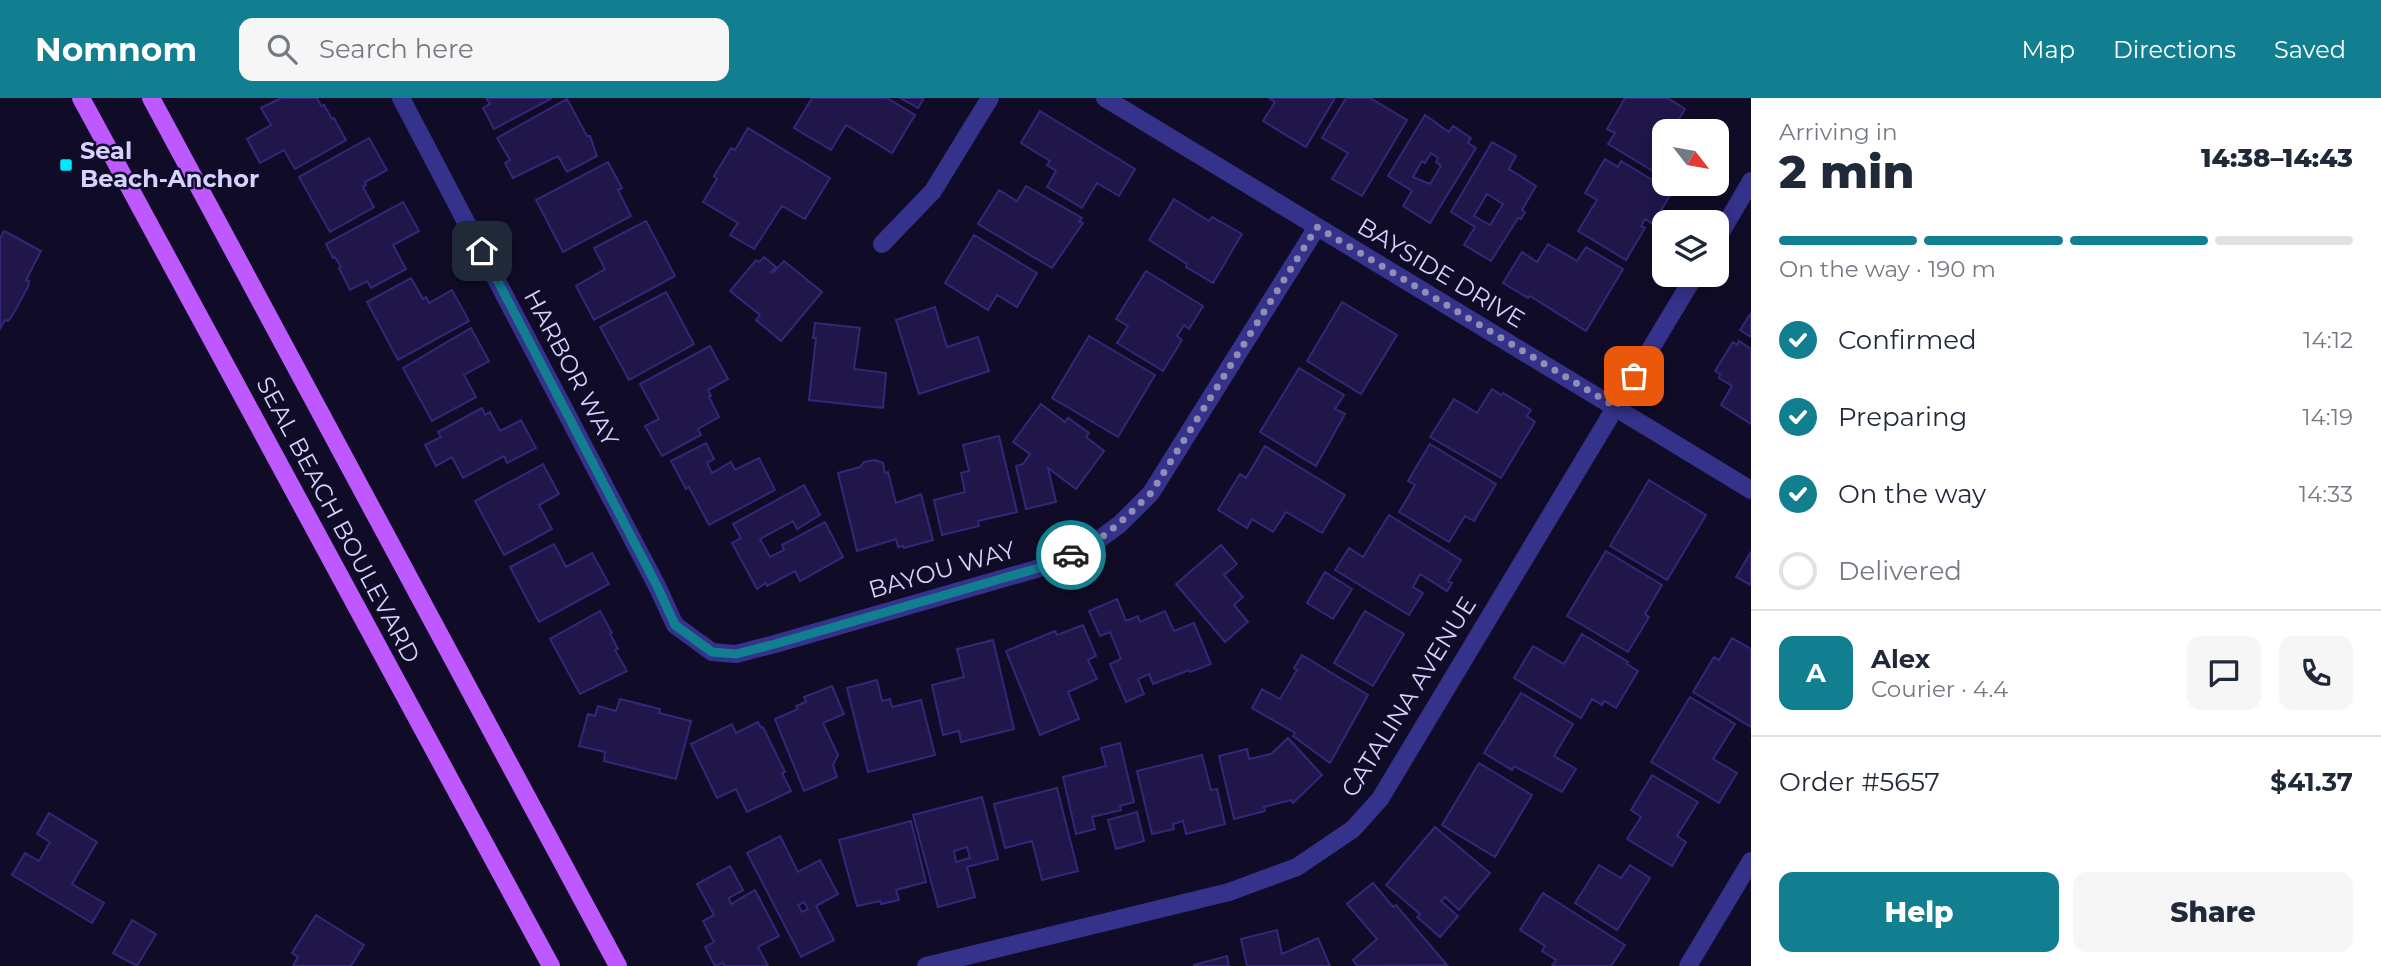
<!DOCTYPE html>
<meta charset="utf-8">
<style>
body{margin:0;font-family:Montserrat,sans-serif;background:#f6f6f7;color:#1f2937;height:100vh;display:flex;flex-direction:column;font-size:26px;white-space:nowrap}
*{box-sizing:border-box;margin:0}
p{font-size:23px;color:#747a83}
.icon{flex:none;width:38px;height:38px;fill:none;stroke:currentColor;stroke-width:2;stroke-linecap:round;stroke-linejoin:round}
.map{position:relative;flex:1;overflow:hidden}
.drawer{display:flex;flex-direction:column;background:#fff;width:630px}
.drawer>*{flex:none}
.needle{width:46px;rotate:121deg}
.controls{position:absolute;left:1652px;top:21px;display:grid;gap:14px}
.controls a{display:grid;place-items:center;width:77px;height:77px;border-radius:14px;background:#fff;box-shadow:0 4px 18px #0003;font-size:35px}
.pin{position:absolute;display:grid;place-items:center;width:60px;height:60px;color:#fff;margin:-30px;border-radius:14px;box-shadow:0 4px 10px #0006}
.courier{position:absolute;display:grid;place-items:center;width:70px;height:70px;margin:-35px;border:5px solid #117f90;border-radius:50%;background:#fff;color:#222;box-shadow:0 2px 9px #0007}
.overview em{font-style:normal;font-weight:800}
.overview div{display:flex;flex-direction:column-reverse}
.overview{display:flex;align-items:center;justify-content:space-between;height:119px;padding:0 28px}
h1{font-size:46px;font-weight:800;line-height:52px}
.bar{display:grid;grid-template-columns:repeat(4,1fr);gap:10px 7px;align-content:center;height:84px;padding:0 28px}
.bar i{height:9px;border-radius:5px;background:#e0e1e3}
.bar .on{background:#117f90}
.bar p{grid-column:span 4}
.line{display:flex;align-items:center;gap:18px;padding:0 28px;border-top:2px solid #e0e1e3}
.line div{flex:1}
.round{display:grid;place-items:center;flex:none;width:74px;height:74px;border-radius:14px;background:#f6f6f7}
ol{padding:0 28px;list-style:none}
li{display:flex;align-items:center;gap:21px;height:77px}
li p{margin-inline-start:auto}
li .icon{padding:7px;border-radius:50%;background:#117f90;color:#fff;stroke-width:4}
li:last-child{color:#747a83}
li i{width:38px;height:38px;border:4px solid #e0e1e3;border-radius:50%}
.primary-button{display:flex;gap:14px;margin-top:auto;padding:14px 28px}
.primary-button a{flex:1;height:80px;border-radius:14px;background:#117f90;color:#fff;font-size:28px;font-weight:800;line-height:80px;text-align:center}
.primary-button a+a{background:#f6f6f7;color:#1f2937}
header{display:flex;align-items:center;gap:42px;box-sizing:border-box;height:98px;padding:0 35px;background:#117f90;color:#fff}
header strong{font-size:33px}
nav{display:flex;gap:38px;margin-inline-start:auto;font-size:24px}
.search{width:490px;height:63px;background:#f6f6f7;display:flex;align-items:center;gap:18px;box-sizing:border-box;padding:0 24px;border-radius:14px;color:#747a83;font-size:26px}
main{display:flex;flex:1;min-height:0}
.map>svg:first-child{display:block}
.building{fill:#20164a;stroke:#352679;stroke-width:2;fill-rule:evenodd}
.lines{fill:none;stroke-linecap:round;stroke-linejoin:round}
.minor{stroke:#34328b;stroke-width:18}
.major{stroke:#be59ff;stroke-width:18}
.done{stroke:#918db3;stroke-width:7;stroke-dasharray:0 12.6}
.route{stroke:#117f90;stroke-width:9}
.poi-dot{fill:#00e8fd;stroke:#100c27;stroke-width:2.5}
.labels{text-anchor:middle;stroke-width:5;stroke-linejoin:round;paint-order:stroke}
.poi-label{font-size:24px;font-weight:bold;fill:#d6d2ff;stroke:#100c27;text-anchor:start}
.street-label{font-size:24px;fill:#d6d2ff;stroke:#100c27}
</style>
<header>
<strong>Nomnom</strong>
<div class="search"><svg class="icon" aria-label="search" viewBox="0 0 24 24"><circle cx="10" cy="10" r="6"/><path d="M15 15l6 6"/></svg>Search here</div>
<nav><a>Map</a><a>Directions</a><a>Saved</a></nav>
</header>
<main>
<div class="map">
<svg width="1751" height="868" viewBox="0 0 1751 868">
<rect width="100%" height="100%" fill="#100c27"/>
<path class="building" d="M281,0H317L321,8L324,7L332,21L334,20L346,42L295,71L284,52L260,65L247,41L271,27L261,10Z
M486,0H552L494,31L483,10L490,6Z
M812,0H887L915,17L892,55L846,27L831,52L794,30Z
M900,0H924L918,10Z
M1269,0H1335L1306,49L1263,23L1275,4Z
M1346,0H1370L1407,22L1362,98L1332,81L1348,55L1322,40Z
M1625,0H1668L1685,11L1673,31L1676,33H1664L1663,79L1608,46L1615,35L1607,31Z
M567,1L587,38H590L597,58L567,74L558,58L513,80L505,65L510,62L497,40Z
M1040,13L1135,71L1119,98L1097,85L1082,110L1047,89L1056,73L1047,67L1050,63L1021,45Z
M1425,17L1449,34L1453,28L1471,40L1468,45L1476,50L1430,125L1403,108L1412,93L1388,78ZM1431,55L1438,60L1436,64L1441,68L1430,86L1413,79L1422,63L1425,65Z
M748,30L830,80L805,121L782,108L754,151L730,137L738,125L703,104L717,81L714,78L731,50L735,52Z
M369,40L387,72L365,84L366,87L363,89L374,109L330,134L299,79Z
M1492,44L1516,58L1509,71L1536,88L1522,112L1525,114L1521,121L1518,120L1491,163L1464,147L1475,129L1451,114ZM1487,96L1503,106L1490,127L1474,118Z
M1605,61L1618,69L1621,63L1672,94L1653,126L1645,121L1641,128L1645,130L1626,162L1578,133L1597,102L1585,95Z
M608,64L622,90L618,92L631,118L563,154L536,102Z
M1678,86H1693L1689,92Z
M1026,88L1082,120L1079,123L1083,125L1052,170L978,126L999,92L1017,103Z
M1174,101L1209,123L1212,119L1242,136L1213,185L1186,169L1187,166L1149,142Z
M403,104L419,133L393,147L406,171L371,190L367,183L350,192L339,170L341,169L335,159L333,160L326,146Z
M646,123L675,178L594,222L576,188L605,171L594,150Z
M4,133L41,153L26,182L29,183L28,189L12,218L8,223L5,222L0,231V141Z
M974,137L1037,175L1017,209L997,197L988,212L945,185Z
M1548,146L1577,163L1586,149L1623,171L1586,233L1530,198L1528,200L1503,185L1522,154L1537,164Z
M764,159L776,169L771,174L773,175L784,163L822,194L781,243L756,222L760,217L730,193L756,162L759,164Z
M1146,173L1203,208L1189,231L1184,227L1177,238L1182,242L1163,273L1117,245L1128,228L1116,221Z
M411,180L423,201L426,199L429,205L452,192L469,223L398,262L367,204Z
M666,194L694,246L629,282L600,229Z
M1342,204L1397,237L1361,296L1307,263Z
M935,209L947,249L978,239L989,273L919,296L896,222Z
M1751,215V239L1740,232Z
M815,225L860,230L854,271L886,275L883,310L809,302L816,240H813Z
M471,230L489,263L464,277L476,299L432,323L403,270Z
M1089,238L1155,277L1118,339L1052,300Z
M1739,243L1751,251V326L1721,307L1732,288L1719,280L1720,276L1715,273L1733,244L1737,247Z
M710,248L728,281L708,292L711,298L709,299L719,319L698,331L701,337L662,358L645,328L659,321L640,286Z
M1299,270L1344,297L1335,311L1345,316L1316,368L1260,334Z
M1492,291L1501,297L1503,295L1531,312L1527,318L1535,324L1501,380L1430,339L1454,301L1477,315Z
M1041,306L1065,324L1068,320L1089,335L1086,339L1104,353L1076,391L1048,370L1056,404L1026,411L1016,368L1023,366L1030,356L1013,344Z
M482,310L485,317L490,314L500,333L521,322L536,350L507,365L504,358L463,380L452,359L436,368L425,347L441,339L438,334Z
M999,338L1017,414L978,423L979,428L942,437L934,402L965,394L961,375L969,373L963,347Z
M706,345L714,361L707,365L712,375L731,364L735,372L759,360L775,392L709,427L689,389L686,391L671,363Z
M1430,346L1496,386L1474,423L1465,418L1449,444L1399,414L1415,387L1408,383Z
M1265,348L1345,397L1322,435L1286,414L1273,434L1252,421L1247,430L1218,412L1240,376L1246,380Z
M875,362L883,365L885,375L888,374L896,405L921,396L933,442L904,450L903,448L898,449L896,441L857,453L838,375L860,369L864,364Z
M543,366L559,396L539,407L552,431L504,457L475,403Z
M1649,382L1706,417L1667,482L1610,448Z
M804,387L820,417L797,431L793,423L760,441L770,459L784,452L782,447L825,424L843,459L800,483L795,473L767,488L766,485L757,491L732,445L741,440L733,426Z
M1389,417L1461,462L1448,483L1452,485L1447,493L1420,476L1413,489L1423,495L1409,517L1335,472L1349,450L1363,459Z
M554,446L566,469L592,455L609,486L539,524L510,469Z
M1221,447L1237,466L1224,477L1243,499L1234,507L1248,524L1225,544L1176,486Z
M1606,453L1662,487L1645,516L1649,519L1628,554L1567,518Z
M1751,454V487L1736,479Z
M1325,474L1352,491L1333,521L1307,505Z
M1117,501L1126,523L1138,518L1140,524L1165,513L1174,533L1194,525L1211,566L1190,574L1189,572L1153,586L1149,576L1138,581L1144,596L1126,604L1110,566L1121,561L1110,534L1100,538L1089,513Z
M600,513L612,535L610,536L618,551L615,552L627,573L580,596L550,541Z
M1365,513L1404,536L1373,588L1334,565Z
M1083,527L1096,558L1088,562L1097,581L1068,594L1079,621L1040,637L1006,553L1055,533L1057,537Z
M1582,536L1628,564L1627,566L1638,573L1616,610L1604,603L1602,607L1592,601L1581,620L1514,580L1533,548L1564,566Z
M1732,540L1751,551V629L1693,594L1714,559L1719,562Z
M993,542L1014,631L961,644L959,633L943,637L932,587L964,579L957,551Z
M1302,557L1368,597L1330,665L1293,638L1295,635L1252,610L1262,591L1280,601L1297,572L1294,570Z
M877,582L882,603L890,601L892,609L921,602L935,657L868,674L847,590Z
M832,588L844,616L823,625L838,657L833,667L837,679L804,693L775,621L798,611L796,608L806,604L804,599Z
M1521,595L1573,626L1554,658L1576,671L1562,694L1514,668L1512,672L1484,655Z
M1690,599L1735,626L1713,661L1737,675L1719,705L1651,664Z
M620,601L660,611L659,615L691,623L676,681L604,663L605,654L579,648L588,616L595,618L598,608L616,613Z
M758,624L761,630L763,629L785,674L782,675L791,693L747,714L736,691L717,700L691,646L732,626L736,635Z
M1288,640L1322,677L1293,705L1291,702L1264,709L1265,713L1234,721L1219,658L1247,651L1249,661L1271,656Z
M1120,645L1134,704L1120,708L1121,712L1092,719L1095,731L1076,736L1063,679L1106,668L1101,650Z
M1202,657L1211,692L1217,691L1225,726L1186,736L1183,723L1173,726L1174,731L1152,736L1137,673Z
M1479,665L1532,697L1495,759L1442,727Z
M1652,677L1698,704L1677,738L1686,744L1672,768L1627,741L1641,719L1631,712Z
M1057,690L1078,773L1042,782L1032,743L1005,750L994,706Z
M982,699L998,761L967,769L975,799L938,809L913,717ZM967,749L970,760L956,764L954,753Z
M1137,714L1144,743L1116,751L1108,722Z
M49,715L97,744L72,786L104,805L92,825L12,777L25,755L39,763L50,744L37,736Z
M911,723L926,784L896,792L899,802L881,806L880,803L857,808L839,742Z
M1435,729L1490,775L1459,812L1445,799L1441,803L1458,818L1440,839L1417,819L1420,816L1386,787Z
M780,738L798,774L820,762L838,796L816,808L834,842L801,859L747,755ZM804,804L808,811L802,814L798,807Z
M1599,767L1621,780L1630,767L1650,780L1617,832L1575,805Z
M730,768L743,792L729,800L731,806L755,792L779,838L758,849L768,868H724L723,865L715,868L705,849L714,844L703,823L714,817L697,786Z
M1373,785L1393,809L1396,807L1447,867L1357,868L1353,862L1377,841L1347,806Z
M1543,795L1625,847L1611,868H1552L1556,862L1542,853L1545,848L1520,832Z
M316,817L364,847L351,868H293L298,859L292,855Z
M132,822L156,836L137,868L113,855Z
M1277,832L1282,856L1318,840L1330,868H1247L1241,841Z
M1227,858L1229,868H1194V867Z"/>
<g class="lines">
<path class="minor" d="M401,0L657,488L675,527L712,554L736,556L775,546L1050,467L1089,449L1120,426L1151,395L1317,129
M1105,0L1751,392
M1717,141L1751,83
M882,146L933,93L990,0
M926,868L1229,794L1297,769L1353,731L1380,701L1695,177
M1688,868L1751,763"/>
<path class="major" d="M81,0L551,868
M151,0L618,868"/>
</g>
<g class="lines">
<path class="done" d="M1071,457C1103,443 1126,419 1151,395L1317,129L1616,309L1634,278"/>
<path class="route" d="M482,153L657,488L675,527L712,554L736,556L775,546L1049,467L1071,457"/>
</g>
<rect class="poi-dot" x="59" y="60" width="14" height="14" rx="3.5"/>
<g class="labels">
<g class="poi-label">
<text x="80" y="61">Seal<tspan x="80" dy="28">Beach-Anchor</tspan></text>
</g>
<g class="street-label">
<text transform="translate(1441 175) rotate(31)" y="8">BAYSIDE DRIVE</text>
<text transform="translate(571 270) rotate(62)" y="8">HARBOR WAY</text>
<text transform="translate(338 422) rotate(62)" y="8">SEAL BEACH BOULEVARD</text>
<text transform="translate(942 472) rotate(-16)" y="8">BAYOU WAY</text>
<text transform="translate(1409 599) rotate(-58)" y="8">CATALINA AVENUE</text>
</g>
</g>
</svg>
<div class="controls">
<a><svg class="needle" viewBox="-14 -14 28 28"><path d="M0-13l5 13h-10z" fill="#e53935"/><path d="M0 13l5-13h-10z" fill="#747a83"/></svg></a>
<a><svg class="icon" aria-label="layers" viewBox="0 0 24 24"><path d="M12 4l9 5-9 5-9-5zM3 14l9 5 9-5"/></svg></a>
</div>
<div class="pin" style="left:1634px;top:278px;background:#ea580c"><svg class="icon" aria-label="bag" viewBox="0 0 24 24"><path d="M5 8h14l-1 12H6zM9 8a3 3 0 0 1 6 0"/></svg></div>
<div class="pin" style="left:482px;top:153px;background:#1f2937"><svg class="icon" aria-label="home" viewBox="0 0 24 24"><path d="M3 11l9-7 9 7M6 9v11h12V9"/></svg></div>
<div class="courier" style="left:1071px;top:457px"><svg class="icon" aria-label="car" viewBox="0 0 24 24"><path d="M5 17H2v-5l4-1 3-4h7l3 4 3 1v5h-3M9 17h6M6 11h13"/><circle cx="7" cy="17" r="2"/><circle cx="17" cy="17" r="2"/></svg></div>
</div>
<section class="drawer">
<div class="overview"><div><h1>2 min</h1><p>Arriving in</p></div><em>14:38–14:43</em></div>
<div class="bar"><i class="on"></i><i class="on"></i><i class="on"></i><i></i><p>On the way · 190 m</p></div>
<ol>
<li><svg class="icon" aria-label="check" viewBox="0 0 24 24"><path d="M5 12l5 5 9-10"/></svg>Confirmed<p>14:12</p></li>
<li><svg class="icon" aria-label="check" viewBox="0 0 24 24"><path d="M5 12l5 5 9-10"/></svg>Preparing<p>14:19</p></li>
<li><svg class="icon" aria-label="check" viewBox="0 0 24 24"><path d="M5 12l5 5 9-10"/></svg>On the way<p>14:33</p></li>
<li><i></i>Delivered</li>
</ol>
<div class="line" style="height:126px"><b class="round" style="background:#117f90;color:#fff">A</b><div><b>Alex</b><p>Courier · 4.4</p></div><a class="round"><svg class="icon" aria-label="chat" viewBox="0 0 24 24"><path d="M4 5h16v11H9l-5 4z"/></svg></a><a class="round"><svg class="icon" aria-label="phone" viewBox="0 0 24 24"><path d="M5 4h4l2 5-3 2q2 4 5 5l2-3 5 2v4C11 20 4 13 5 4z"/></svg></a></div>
<div class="line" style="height:91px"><div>Order #5657</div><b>$41.37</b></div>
<div class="primary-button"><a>Help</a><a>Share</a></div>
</section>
</main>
